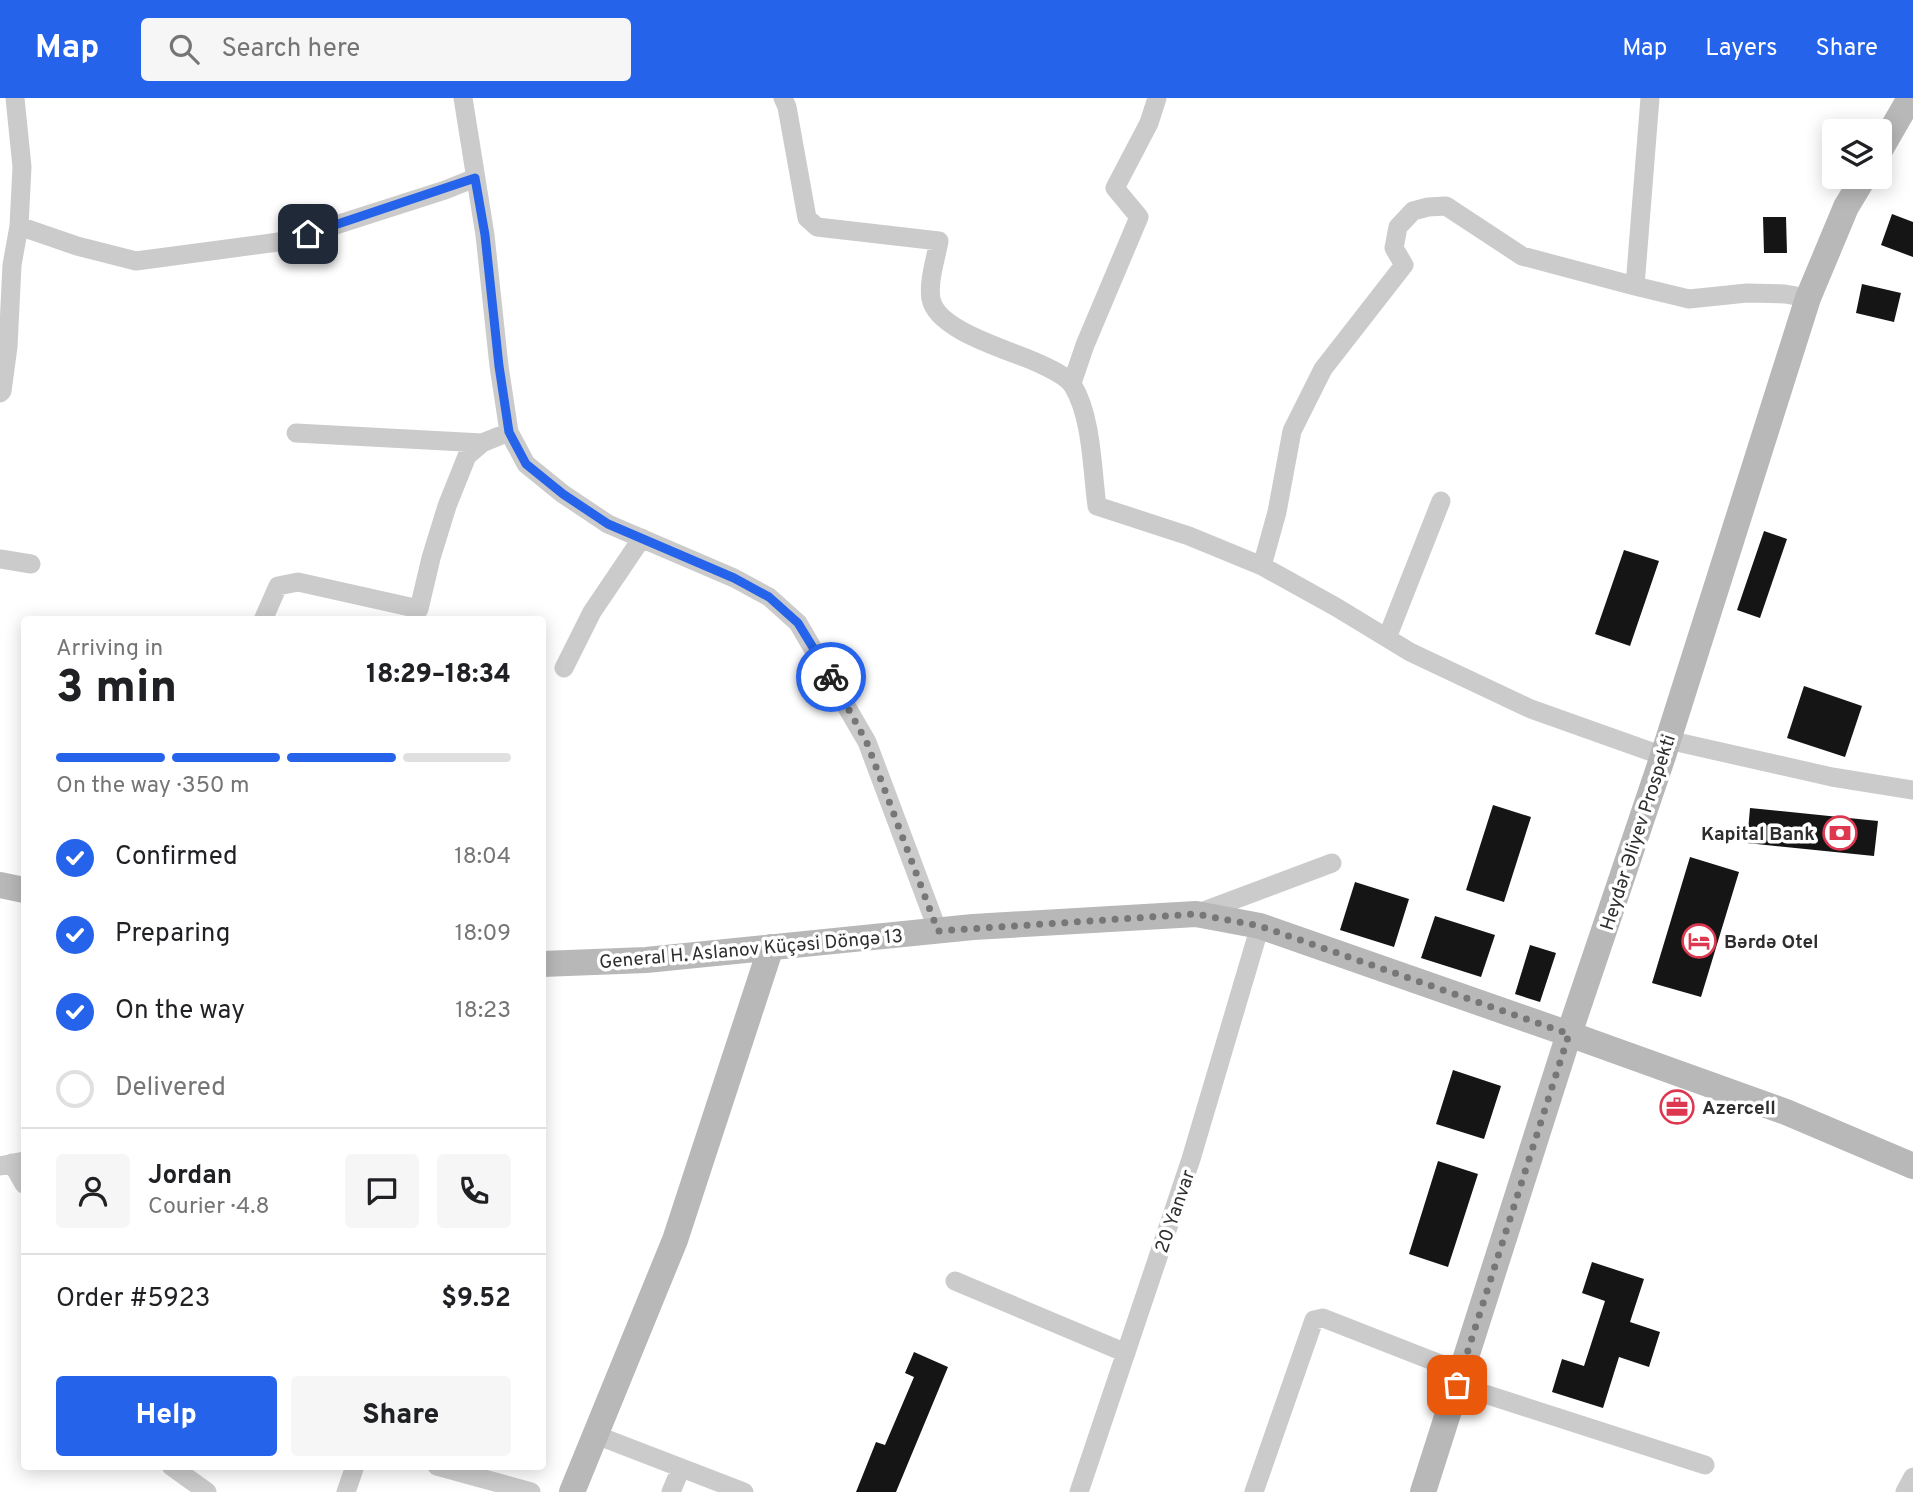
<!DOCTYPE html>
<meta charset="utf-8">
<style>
body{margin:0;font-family:Overpass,sans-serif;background:#f6f6f6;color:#202124;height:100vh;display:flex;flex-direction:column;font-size:26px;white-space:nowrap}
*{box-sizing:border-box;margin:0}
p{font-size:23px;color:#757577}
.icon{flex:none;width:38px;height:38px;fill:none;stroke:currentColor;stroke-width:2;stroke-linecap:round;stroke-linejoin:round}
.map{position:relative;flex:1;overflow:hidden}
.panel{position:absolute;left:21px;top:518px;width:525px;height:854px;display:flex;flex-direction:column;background:#fff;border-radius:7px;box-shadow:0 4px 18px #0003}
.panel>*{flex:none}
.buttons{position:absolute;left:1822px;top:21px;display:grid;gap:14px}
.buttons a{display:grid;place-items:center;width:70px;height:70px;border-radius:7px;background:#fff;box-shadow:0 4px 18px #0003;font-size:35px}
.pin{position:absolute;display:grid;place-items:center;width:60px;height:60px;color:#fff;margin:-30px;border-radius:14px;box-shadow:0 4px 10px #0006}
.courier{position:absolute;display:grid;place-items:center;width:70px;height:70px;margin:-35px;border:5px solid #2563eb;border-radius:50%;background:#fff;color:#222;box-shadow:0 2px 9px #0007}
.summary em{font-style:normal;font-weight:800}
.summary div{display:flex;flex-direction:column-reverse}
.summary{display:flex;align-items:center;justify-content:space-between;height:119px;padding:0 35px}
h1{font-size:46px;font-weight:800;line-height:52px}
.bar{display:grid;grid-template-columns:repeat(4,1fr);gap:10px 7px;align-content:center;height:84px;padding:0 35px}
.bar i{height:9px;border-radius:5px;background:#e0e0e0}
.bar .on{background:#2563eb}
.bar p{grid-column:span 4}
.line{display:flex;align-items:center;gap:18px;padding:0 35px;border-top:2px solid #e0e0e0}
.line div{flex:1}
.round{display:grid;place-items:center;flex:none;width:74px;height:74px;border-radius:7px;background:#f6f6f6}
ol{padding:0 35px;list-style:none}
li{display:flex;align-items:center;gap:21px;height:77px}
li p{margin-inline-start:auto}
li .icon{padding:7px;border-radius:50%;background:#2563eb;color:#fff;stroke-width:4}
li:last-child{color:#757577}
li i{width:38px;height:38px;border:4px solid #e0e0e0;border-radius:50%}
.primary-button{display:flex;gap:14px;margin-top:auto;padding:14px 35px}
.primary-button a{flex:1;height:80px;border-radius:7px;background:#2563eb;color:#fff;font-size:28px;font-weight:800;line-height:80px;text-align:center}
.primary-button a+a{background:#f6f6f6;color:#202124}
header{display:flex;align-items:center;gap:42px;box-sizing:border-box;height:98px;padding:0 35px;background:#2563eb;color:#fff}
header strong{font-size:33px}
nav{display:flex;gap:38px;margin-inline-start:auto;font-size:24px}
.search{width:490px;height:63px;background:#f6f6f6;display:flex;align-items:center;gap:18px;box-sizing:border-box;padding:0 24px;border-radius:7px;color:#757577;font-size:26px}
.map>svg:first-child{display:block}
.building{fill:#151515}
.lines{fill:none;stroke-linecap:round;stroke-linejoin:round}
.minor{stroke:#cbcbcb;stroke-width:19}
.secondary{stroke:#b8b8b8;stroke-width:26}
.done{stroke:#777;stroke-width:7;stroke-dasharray:0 12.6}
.route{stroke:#2563eb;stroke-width:9}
.labels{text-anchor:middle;stroke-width:7;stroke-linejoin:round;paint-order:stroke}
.street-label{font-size:19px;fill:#2e2e2e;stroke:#fff}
.poi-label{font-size:19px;font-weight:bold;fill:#2e2e2e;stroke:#fff;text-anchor:start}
</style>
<header>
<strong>Map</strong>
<div class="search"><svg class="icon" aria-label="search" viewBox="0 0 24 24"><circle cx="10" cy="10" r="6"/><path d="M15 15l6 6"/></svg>Search here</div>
<nav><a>Map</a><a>Layers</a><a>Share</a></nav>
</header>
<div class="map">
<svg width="1913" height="1394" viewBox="0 0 1913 1394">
<rect width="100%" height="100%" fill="#fff"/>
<path class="building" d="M1892,116L1913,124V159L1881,147Z
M1763,119H1786L1787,155H1764Z
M1862,186L1901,195L1894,224L1856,215Z
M1764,433L1787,441L1760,520L1737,512Z
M1624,452L1659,463L1630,548L1595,536Z
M1804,588L1862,608L1845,659L1787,640Z
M1493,707L1531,719L1504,804L1466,792Z
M1750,710L1878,723L1874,758L1747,745Z
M1690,759L1739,774L1701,899L1652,885Z
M1355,784L1409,801L1394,849L1340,832Z
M1435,818L1495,837L1481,879L1421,860Z
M1530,847L1556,855L1540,904L1515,896Z
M1453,972L1501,988L1484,1041L1436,1026Z
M1438,1063L1478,1076L1448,1169L1409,1156Z
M1592,1164L1644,1181L1630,1224L1660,1234L1649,1269L1619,1259L1603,1310L1552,1294L1562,1261L1584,1268L1605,1203L1582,1195Z
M914,1254L948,1269L896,1394H856L876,1344L885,1347L914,1279L905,1275Z"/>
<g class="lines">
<path class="minor" d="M463,0L485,137L499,268L509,334L526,366L563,396L608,426L734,480L769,499L798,525L867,644L938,833
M783,0L787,9L807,120L817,129L939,143C936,160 928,183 931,201C937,233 1010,252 1038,265C1049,270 1067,278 1073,288C1092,319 1092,372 1097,408L1189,438L1262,468L1336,509L1410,554L1531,611L1663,658
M19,128L77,148L136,163L286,143L445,92L475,80
M1635,188L1650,0
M1072,285L1085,247L1139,119L1115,90L1149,25L1157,0
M0,295L2,293L8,249L12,167L19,128L22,69L15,0
M296,335L482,345
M0,461L31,466
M1262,468L1277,414L1292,333L1323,271L1404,167L1394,150L1398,129L1413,113L1428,109L1446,108L1522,158L1635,188L1689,201L1747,195L1785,196L1808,200
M263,522L278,488L298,484L419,511L431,460L447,408L467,358L482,345L509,334
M1387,540L1441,403
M564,570L592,514L642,440
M1668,642L1832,679L1913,692
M1196,816L1332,765
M12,1065L24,1086
M0,1068L24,1063
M955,1183L1126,1255
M1457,1287L1705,1367
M596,1337L744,1394
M171,1368L207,1394
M437,1368L531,1394
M346,1394L355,1368
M671,1394L681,1370
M1079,1394L1191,1061L1260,828
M1254,1394L1314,1222L1323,1220L1461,1274
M1905,1394L1913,1379"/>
<path class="secondary" d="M1880,52L1910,0
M0,787L24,792
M542,866L646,862L973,829L1196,816L1260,828L1569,936L1786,1014L1913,1068
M572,1394L675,1142L771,849
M1423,1394L1569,936L1663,658L1808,200L1846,109L1864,79"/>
</g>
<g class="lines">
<path class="done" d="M831,579L867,645L938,833L1196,816L1260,828L1569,936L1457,1287"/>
<path class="route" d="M308,136L475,80L485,137L499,268L509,334L526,366L563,396L608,426L734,480L769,499L798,525L831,579"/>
</g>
<defs>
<symbol id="bank-ring" viewBox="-11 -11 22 22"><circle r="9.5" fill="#fff" stroke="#de3851" stroke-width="1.5"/><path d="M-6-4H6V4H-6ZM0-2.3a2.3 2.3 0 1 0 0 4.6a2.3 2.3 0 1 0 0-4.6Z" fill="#de3851"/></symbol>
<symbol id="hotel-ring" viewBox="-11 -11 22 22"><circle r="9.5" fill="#fff" stroke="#de3851" stroke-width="1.5"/><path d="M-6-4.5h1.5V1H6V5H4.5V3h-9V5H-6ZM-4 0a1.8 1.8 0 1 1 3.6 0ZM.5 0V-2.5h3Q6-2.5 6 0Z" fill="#de3851"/></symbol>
<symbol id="office-ring" viewBox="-11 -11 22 22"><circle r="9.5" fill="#fff" stroke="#de3851" stroke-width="1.5"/><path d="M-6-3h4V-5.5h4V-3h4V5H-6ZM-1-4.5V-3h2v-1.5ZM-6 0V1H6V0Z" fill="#de3851"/></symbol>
</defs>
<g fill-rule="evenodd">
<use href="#bank-ring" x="1821" y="716" width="38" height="38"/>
<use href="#hotel-ring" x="1680" y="824" width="38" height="38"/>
<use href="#office-ring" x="1658" y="990" width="38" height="38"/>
</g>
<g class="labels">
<g class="street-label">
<text transform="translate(1637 734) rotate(-72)" y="7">Heydər Əliyev Prospekti</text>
<text transform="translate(751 850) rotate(-5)" y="7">General H. Aslanov Küçəsi Döngə 13</text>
<text transform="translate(1174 1113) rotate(-71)" y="7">20 Yanvar</text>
</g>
<g class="poi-label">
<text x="1815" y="742" text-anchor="end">Kapital Bank</text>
<text x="1724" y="850">Bərdə Otel</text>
<text x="1702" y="1016">Azercell</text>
</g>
</g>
</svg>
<div class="buttons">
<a><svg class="icon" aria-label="layers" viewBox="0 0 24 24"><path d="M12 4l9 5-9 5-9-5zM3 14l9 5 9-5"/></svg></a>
</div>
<div class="pin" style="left:1457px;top:1287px;background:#ea580c"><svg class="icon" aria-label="bag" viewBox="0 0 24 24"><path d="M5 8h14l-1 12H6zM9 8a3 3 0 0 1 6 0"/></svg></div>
<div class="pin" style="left:308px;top:136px;background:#1f2937"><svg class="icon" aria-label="home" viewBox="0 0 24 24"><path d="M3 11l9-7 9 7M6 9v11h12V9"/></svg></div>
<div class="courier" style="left:831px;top:579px"><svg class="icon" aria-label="bike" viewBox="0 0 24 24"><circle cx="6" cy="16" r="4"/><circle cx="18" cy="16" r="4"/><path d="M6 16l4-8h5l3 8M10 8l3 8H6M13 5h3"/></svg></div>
<section class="panel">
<div class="summary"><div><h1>3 min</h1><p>Arriving in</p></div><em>18:29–18:34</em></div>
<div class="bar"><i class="on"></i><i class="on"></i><i class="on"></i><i></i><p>On the way · 350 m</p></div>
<ol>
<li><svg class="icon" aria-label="check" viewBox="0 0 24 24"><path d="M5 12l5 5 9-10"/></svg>Confirmed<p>18:04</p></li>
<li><svg class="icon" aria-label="check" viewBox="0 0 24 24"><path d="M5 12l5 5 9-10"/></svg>Preparing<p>18:09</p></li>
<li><svg class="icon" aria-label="check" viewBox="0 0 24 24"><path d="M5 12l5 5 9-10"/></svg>On the way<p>18:23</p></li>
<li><i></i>Delivered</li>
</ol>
<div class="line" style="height:126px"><a class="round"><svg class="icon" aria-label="person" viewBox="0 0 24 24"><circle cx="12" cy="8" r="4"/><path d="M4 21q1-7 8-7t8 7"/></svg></a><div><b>Jordan</b><p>Courier · 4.8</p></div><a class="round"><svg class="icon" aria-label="chat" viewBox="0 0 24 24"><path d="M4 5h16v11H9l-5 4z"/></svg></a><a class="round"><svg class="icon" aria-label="phone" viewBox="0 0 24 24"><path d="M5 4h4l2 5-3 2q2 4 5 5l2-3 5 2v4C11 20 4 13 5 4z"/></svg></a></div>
<div class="line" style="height:91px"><div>Order #5923</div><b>$9.52</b></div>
<div class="primary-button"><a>Help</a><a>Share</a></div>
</section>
</div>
